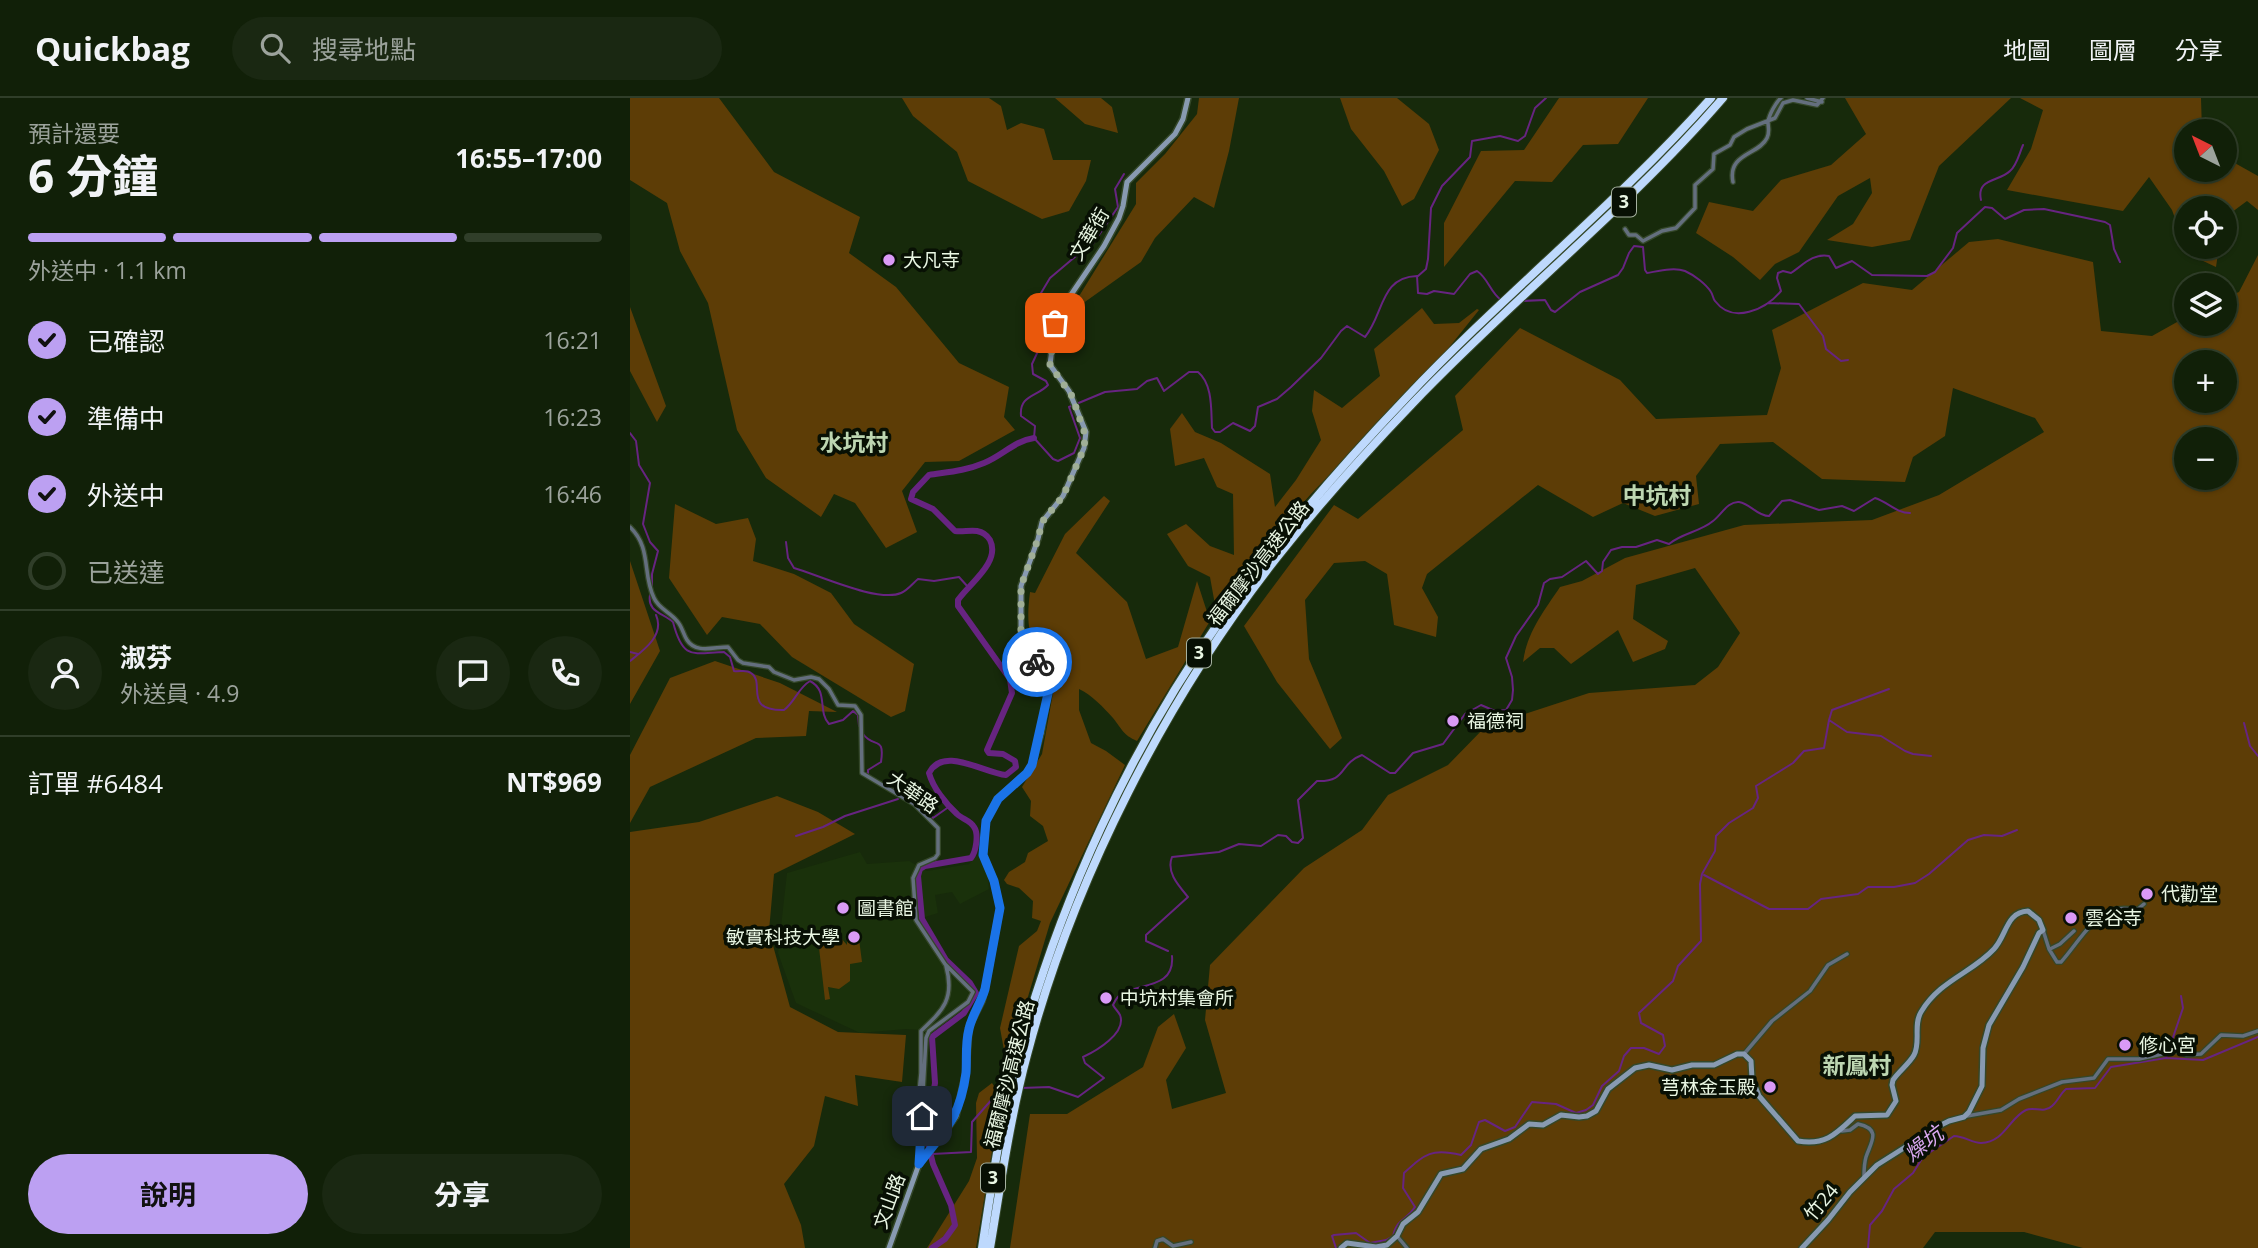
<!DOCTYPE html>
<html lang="zh-TW">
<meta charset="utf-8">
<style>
body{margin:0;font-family:"Open Sans","Noto Sans TC",sans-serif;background:#1a2812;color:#f1f3f6;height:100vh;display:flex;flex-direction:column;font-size:26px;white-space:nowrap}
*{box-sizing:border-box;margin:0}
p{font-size:23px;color:#9ca39c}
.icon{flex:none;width:38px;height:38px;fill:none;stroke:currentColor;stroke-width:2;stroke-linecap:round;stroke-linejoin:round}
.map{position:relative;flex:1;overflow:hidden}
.details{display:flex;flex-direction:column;background:#112008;width:630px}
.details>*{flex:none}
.needle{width:46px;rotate:318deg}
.controls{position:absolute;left:1544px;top:21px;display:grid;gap:14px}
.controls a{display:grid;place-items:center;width:63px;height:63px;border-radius:50%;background:#112008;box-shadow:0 2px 5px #0004,0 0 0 2px #303e29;font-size:35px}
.pin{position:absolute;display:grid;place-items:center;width:60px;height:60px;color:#fff;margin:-30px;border-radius:14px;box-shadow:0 4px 10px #0006}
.courier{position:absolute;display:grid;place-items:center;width:70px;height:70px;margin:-35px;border:5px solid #1a73e8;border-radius:50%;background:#fff;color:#222;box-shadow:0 2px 9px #0007}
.overview em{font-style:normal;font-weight:700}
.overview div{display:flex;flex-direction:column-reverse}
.overview{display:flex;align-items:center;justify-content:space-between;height:119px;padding:0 28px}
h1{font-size:46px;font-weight:700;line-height:52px}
.bar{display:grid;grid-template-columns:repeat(4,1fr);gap:10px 7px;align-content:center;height:84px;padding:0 28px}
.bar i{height:9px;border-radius:5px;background:#303e29}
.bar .on{background:#bca0f2}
.bar p{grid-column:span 4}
.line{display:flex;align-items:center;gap:18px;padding:0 28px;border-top:2px solid #303e29}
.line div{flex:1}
.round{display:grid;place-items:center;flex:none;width:74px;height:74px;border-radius:37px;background:#1a2812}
ol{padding:0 28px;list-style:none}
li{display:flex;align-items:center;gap:21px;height:77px}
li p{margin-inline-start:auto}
li .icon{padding:7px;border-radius:50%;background:#bca0f2;color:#111;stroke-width:4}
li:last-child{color:#9ca39c}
li i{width:38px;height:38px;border:4px solid #303e29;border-radius:50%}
.button{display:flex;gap:14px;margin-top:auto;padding:14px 28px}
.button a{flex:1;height:80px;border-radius:42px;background:#bca0f2;color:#111;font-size:28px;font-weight:700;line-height:80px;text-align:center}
.button a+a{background:#1a2812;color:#f1f3f6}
header{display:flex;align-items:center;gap:42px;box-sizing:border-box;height:98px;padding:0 35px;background:#112008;border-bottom:2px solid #303e29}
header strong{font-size:33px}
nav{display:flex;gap:38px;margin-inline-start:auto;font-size:24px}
.search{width:490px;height:63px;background:#1a2812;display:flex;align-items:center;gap:18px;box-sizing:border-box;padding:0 24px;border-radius:38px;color:#9ca39c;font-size:26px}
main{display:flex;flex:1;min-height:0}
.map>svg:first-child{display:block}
.built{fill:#1a310b}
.green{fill:#5d3d06;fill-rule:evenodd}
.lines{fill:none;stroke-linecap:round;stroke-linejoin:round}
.stream{stroke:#672481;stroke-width:2}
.river{stroke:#672481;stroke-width:6}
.street-casing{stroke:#344729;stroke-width:6}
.secondary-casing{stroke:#344729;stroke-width:8}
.highway-casing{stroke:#344729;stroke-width:10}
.street{stroke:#646f7e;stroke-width:3.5}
.secondary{stroke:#889ab1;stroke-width:5}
.highway{stroke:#bed9fd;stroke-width:8}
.done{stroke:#a0af97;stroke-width:7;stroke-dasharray:0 12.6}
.route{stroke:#1a73e8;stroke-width:9}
.poi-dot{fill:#da9af6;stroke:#081004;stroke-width:2.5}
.labels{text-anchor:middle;stroke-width:7;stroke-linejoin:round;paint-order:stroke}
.shield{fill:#081004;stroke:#a6b1a0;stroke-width:2}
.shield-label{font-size:18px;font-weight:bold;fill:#e9f6e3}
.street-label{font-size:19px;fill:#e9f6e3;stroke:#081004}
.poi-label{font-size:19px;fill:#e9f6e3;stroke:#081004;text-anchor:start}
.water-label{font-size:21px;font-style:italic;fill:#daa8f0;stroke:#081004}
.quarter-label{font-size:23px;font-weight:bold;fill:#bdd6b1;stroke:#081004}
</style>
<header>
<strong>Quickbag</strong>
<div class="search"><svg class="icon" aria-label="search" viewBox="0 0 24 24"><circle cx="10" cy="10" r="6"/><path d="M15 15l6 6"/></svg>搜尋地點</div>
<nav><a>地圖</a><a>圖層</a><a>分享</a></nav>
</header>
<main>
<section class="details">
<div class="overview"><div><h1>6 分鐘</h1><p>預計還要</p></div><em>16:55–17:00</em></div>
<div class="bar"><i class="on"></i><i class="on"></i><i class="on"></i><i></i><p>外送中 · 1.1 km</p></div>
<ol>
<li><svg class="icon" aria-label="check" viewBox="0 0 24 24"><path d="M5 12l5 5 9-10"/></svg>已確認<p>16:21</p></li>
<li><svg class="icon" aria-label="check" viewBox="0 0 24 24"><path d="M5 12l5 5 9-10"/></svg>準備中<p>16:23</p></li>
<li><svg class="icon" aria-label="check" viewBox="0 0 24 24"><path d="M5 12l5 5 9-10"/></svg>外送中<p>16:46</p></li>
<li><i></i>已送達</li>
</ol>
<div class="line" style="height:126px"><a class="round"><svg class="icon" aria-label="person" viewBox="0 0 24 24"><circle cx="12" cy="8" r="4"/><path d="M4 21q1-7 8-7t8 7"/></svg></a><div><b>淑芬</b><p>外送員 · 4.9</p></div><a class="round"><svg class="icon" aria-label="chat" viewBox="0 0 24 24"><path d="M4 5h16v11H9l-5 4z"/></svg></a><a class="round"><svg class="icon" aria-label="phone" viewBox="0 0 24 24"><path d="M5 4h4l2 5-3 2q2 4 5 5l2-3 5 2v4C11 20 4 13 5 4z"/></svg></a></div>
<div class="line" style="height:91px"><div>訂單 #6484</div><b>NT$969</b></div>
<div class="button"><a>說明</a><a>分享</a></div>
</section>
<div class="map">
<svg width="1628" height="1150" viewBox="0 0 1628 1150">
<rect width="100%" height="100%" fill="#172a0b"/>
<path class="built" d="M230,754L237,766L279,763L297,773L339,766L348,757L358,779L359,791L330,806L322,794L305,797L308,815L286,822L343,897L293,932L276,931L230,935L166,905L148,855L157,775Z"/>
<path class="green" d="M0,0H89L144,74L230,119L219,155L266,189L329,265L379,289L374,319L385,332L329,363L295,364L272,393L287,434L256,450L225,405L204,396L191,419L136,380L107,332L78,205L50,153L37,105L0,82Z
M272,0H359L371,8L377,32L391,25L414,31L423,62H461L456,83L439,113L412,121L338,83L327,54L283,18Z
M425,0H471L482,9L488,35L455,26Z
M569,0H609L599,53L584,110L564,99L525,140L511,164L438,216L506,106V85L535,56L567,16Z
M710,0H767L799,26L809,52L784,101L772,108L754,73L721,31Z
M929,0H1018L988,46L953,47L922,84L885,83L814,169V125L851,53L894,52Z
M1215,0H1381L1309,68L1280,142L1242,149L1197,142L1223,126L1242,95L1240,80L1208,98L1169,154L1145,166L1130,182L1103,159L1066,135L1079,104L1123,113L1151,82L1201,67L1236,36Z
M1390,0H1571L1572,33H1556V72H1594V59L1628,78V112L1617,103L1594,120V110H1556V149H1589L1586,169L1558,156L1542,112L1519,79L1493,113L1377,92L1401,51L1413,12Z
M1368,141L1463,164L1471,233L1522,238L1556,219V226H1594V200L1609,194L1628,157V1150H1453L1394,1134H1305L1293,1150H380L400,1016H437L513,969L528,929L544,916L556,950L536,982L542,1011L596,995L575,922L580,867L674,770L732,732L758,697L818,667L855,629L959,595L1065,587L1088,569L1110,535L1065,470L1006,487L1003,521L1038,543L1035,551L1003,564L988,532L941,566L924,550H910L893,564C897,534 914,513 930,489L952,483L995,460L1114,427L1242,422L1309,397L1414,334L1405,320L1323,290L1315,338L1283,359L1275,384L1192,381L1143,344L1090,346L1066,378L1069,406L1025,418L993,405L963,419L908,387L797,476L792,490L808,519L806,539L764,527L757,476L735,463L704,465L675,502L679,561L712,640L700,651L647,584L614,528L704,407L728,421L833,332L825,298L890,230L990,282L1026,321L1137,317L1151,270L1142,232L1233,185L1282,192L1339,144ZM1556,264H1594V303H1556ZM1556,341H1594V380H1556Z
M0,209L36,308L27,324L0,273Z
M792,210L804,226L829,225L847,211L849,212L809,262L681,396L611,474L587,518L580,479L558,468L537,436L556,426L580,448L604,457L603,396L587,389L574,360L545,368L540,331L552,315L565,334L591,345L640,376L645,409L666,382L691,342L682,313L684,292L712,310L750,278L744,251Z
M474,398L480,403L446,455L497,504L516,561L548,549L567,483L580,523L507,643C493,637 492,631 483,620C473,609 462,597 449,591V612L461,645L476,653L495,667L420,825L377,969L370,930L389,848L407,833L411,823L402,820L403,803L389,790L377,786L374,782L379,774L395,764L398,755L418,743L413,728L400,718L401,703L392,689L412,656L425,584C404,546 394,540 400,494L405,495L435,436Z
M45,406L86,426L118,420L126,441L123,463L164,476L201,495L224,526L284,566L275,613L261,619L162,559L130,526L92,519L77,537L39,480Z
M0,463L30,553L0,606Z
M85,563L150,585L207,614L179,613L176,638L126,640L20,689L0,725V657L40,580Z
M147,698L188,714L225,736L144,776L139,833L160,909L208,934L276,937L272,984L225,977L228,1008L195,998L184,1048L154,1086L171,1127L175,1150H0V734L69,724Z
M204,839L211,840L217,847V843L229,841L232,864L220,866V883L209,891L198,889L200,901L195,902L188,841L192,840L193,845Z
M362,985L371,999L346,1150H297L339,1083L347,1060L346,1005L349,995Z"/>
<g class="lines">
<path class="stream" d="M494,76L485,91L488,109L460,150L446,158L420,180L399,215L410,245L409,251L402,266L403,276L416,283L418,287C407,299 389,297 391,318L405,328L404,340L423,361L428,363L444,355L450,340L439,309L475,294L507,291L517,283L527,280L534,293L559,274H568C583,286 581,313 582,330L585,334H590L603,325L620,333L625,328L628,309L647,301L661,289L691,260L711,233L717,228L735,239C754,216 750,179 787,178L788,195L797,196L804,193L824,196L840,176L847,173C858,180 860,194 871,202
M1351,102C1346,80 1369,84 1380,73C1387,67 1389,56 1393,47
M788,178L796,171L798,161L801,110L812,88L840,59L842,43L870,38L888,43L895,38L905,10L916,0
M891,203L915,202L921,212L925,214L950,194L988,177L993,170L999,155L1004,148L1013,149L1015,172L1017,175C1029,173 1044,169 1055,173C1064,177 1076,186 1081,194C1083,197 1083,201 1085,203C1103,227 1136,211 1151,193L1147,180L1148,175L1153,173L1161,175C1173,167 1183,155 1199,158L1206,170L1222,163L1242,177L1297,178L1305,174L1323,150L1327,135L1355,109L1362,110L1375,121L1394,112L1414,111L1475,124L1480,127L1484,151L1490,164
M1138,205L1169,206L1193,238L1196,251L1211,263L1218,262
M0,335L6,343L9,367L20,385L13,426L20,444L28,453L22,476V488
M156,444L158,460L164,470C189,477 248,505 271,495C278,492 283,485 288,481L304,483L329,479L338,489
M20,497C17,514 33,515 43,524C53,563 63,555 94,554L100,559L104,573C110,574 116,571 121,575C136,584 112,613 154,612C165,604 168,590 180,583C199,593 187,613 199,626L213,622L223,613L228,617L229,628
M0,554L8,556
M0,563C14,552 35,537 26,517
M1199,622L1202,612L1259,591
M1614,625L1620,648L1628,658
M233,636C244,651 255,637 251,664L238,672V676
M260,690L286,702L303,720L320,708
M166,738L193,729L215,718L268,701
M1074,777L1139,811H1178L1191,801L1228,796L1238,789H1264L1285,785L1299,776L1338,742L1354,737L1372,738L1387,732
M538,853L516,843V837L558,799C548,787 536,774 542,759L589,754L609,746L631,748L648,737L656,738L662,744L668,745L673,740L668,702L687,683C718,684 708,666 732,657L760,675H765L783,655L813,646L835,616L851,607L865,613L876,612L882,602L883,592L882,579L876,560L886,538L908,507L914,485L920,481L932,479L956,463L968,476L972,473L973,464L981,452L992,449H1006L1027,442L1039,446C1052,435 1070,434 1083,423C1091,417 1098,403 1109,404C1121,406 1127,418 1139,418L1152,403L1160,402L1189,412L1212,408L1224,413L1245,400C1258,404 1266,415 1280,415
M1536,960L1553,910L1551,898
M391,990L419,989L448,999L474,980L455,965L453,959C466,953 497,935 490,917C488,913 485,911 483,907C484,905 487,899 489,898C505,884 545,893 542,858
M302,1056L341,1054L342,1024L371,991H378
M706,1150L702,1138L704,1137L726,1135L740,1145L756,1142L763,1138C767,1120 776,1123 785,1109L773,1090L774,1075C795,1056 801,1050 831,1057L841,1047L849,1024L855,1022L875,1033L885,1029L902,1004L926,1006L946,1015L956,1012L963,1007L972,988L989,973L994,958L1001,950H1014L1029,956L1035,948L1033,937L1011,925L1009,915L1043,883L1048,868L1071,843L1070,786L1072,776L1085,753L1086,738L1099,725L1123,710L1128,700L1126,688L1163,665L1174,653L1194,650L1199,622L1217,634L1251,638L1275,653L1283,656L1301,658
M1238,1150L1240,1127L1252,1113L1264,1091L1283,1075L1293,1059L1324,1038C1334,1038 1342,1045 1351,1045C1375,1044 1379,1020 1396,1012C1404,1008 1414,1016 1422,1008C1428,1003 1430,996 1436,991L1465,990L1481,969L1536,960L1573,962L1628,939"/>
<path class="river" d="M302,1150L315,1141L325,1127L321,1107L303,1066L296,1037L305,985L302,939L334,915L346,895L340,885L316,862L292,821L288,778L290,771L295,768L341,760C346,754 349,736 344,729C341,723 332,721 327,716C316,706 303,690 299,675C313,647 354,675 376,677L386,669L385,663L373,656L359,655L357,652L382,595L380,581L328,508V502C339,486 371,464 360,442C357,437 353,434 347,433C340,432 332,434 325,433L303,411L281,401L283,394L299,377C318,374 335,373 354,365C372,358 384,343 404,340"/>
<defs>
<path id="street" d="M1177,0L1192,4
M1103,84C1097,55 1129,57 1137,40C1140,34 1138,30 1138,24C1139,17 1146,4 1151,0
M995,131L999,137H1006L1013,143L1032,133L1046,130L1065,110V87L1083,71L1084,56L1100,47L1104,39L1117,31L1145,20L1153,5L1163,2L1187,7L1193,0
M0,429C22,450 12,476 24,500C29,511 40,514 47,523C52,528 53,536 57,542C66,556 84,549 98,549L108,562L113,565L139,569L144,574L164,582L181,579L189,581L199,591L208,607L225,608L231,617L232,675L284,706L308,730V756L305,760L289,767L283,780L286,822L315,866L343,894L338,904L299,933L296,940L289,1065
M1413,832L1419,851L1427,864H1431C1445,849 1464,815 1486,811C1493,810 1501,811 1508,811L1514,806
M1420,851L1430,846L1444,833
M1114,956L1142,923L1180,893L1198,867L1217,856
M1337,1018L1371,1012L1389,1001L1432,984L1464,980L1478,961H1509L1546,953L1556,957L1571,956L1591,937L1613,938L1628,933
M1212,1033L1220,1032L1228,1026C1252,1031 1241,1044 1236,1059C1234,1066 1234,1071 1234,1078
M288,1041L285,1037L291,975V933C313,912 325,901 316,868
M767,1138L777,1150
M525,1150L527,1143L533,1141L543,1148L561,1144"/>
<path id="secondary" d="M259,1150L289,1066L315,1034L326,1018L336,974L339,929L352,903L355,891L370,810L364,783L353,757L356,723L367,701L397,675L402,667L411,635L419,588L415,574L391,542V488L408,441L412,424L433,398L454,350L456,334L439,293L420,267L425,225L428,216L474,148L489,120L493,108L497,84L545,36L553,21L558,0
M711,1150L717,1145L746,1149L757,1147L767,1138L773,1126L788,1114L811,1076L833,1071L851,1051L879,1041L899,1026L913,1027L931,1017L949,1019L957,1018L966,1013L978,991L1005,970L1019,967L1042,972L1062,967H1084L1107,956H1114L1121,963L1122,981L1129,998L1168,1043C1196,1048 1207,1035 1225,1018L1257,1017L1266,1003L1262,987L1263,982C1269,973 1279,966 1284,957C1291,944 1283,927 1291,914C1310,882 1342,875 1364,851C1377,837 1376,814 1398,813L1409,822L1413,832L1409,835L1393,869L1359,927L1353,950L1352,988L1339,1014L1334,1019L1319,1023L1307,1029L1247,1067L1220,1094L1198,1122L1172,1150"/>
<path id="highway" d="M352,1150C362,1085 371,1020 388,957C430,803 499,651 592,520C647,442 710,369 776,300C874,196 986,107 1081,0
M360,1150C371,1085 380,1020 397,957C443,782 536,600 648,458C690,405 736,354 783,305C883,200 998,110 1093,0"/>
</defs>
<use href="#street" class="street-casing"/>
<use href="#secondary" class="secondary-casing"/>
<use href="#highway" class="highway-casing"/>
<use href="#street" class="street"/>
<use href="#secondary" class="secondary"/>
<use href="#highway" class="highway"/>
</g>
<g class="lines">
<path class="done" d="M407,564L391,542V488L408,441L412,424L433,398L452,355L456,339L442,298L420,267L425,225"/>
<path class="route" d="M292,1018L289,1066C315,1032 330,1020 336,975C337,961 335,946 339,931C342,917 351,905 355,891L370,810L364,783L353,757L356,723L368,701L397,675L402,667L419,591L417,578L407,564"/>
</g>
<g class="poi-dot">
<circle cx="259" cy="162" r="7"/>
<circle cx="823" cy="623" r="7"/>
<circle cx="1517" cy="796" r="7"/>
<circle cx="213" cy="810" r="7"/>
<circle cx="1441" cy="820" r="7"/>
<circle cx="224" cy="839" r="7"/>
<circle cx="476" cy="900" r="7"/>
<circle cx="1495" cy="947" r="7"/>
<circle cx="1140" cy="989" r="7"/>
</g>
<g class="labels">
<g class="shield">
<rect x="982" y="89.5" width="24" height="29" rx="5"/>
<rect x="557" y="540.5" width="24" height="29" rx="5"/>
<rect x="351" y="1065.5" width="24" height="29" rx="5"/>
</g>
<g class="shield-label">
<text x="994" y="110">3</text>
<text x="569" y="561">3</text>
<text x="363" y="1086">3</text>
</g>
<g class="street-label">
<text transform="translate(459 136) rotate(-59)" y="7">文華街</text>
<text transform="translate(628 465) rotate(-52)" y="7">福爾摩沙高速公路</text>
<text transform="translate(283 694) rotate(35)" y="7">大華路</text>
<text transform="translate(379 976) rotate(-76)" y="7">福爾摩沙高速公路</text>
<text transform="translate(259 1103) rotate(-70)" y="7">文山路</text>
<text transform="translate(1191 1104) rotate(-50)" y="7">竹24</text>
</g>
<g class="poi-label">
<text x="273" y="169">大凡寺</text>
<text x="837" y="630">福德祠</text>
<text x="1531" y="803">代勸堂</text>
<text x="227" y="817">圖書館</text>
<text x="1455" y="827">雲谷寺</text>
<text x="210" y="846" text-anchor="end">敏實科技大學</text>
<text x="490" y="907">中坑村集會所</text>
<text x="1509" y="954">修心宮</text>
<text x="1126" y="996" text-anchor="end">芎林金玉殿</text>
</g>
<g class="water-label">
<text transform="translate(1294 1046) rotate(-37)" y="7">燥坑</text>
</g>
<g class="quarter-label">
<text x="224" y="353">水坑村</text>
<text x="1027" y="406">中坑村</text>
<text x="1227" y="976">新鳳村</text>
</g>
</g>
</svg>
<div class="controls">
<a><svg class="needle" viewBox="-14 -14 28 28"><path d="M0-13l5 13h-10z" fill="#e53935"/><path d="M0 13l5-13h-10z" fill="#9ca39c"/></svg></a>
<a><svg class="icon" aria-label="locate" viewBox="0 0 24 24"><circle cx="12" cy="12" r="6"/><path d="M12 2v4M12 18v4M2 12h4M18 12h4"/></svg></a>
<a><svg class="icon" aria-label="layers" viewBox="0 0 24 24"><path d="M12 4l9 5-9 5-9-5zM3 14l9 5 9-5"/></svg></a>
<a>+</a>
<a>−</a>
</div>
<div class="pin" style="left:425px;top:225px;background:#ea580c"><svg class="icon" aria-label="bag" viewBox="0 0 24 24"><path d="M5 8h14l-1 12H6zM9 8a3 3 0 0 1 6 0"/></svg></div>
<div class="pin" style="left:292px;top:1018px;background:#1f2937"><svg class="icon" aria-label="home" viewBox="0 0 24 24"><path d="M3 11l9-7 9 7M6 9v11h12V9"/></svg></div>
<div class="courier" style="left:407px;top:564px"><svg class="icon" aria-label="bike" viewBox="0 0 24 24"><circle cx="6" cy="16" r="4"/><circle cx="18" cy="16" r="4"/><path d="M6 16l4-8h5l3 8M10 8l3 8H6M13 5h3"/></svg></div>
</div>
</main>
